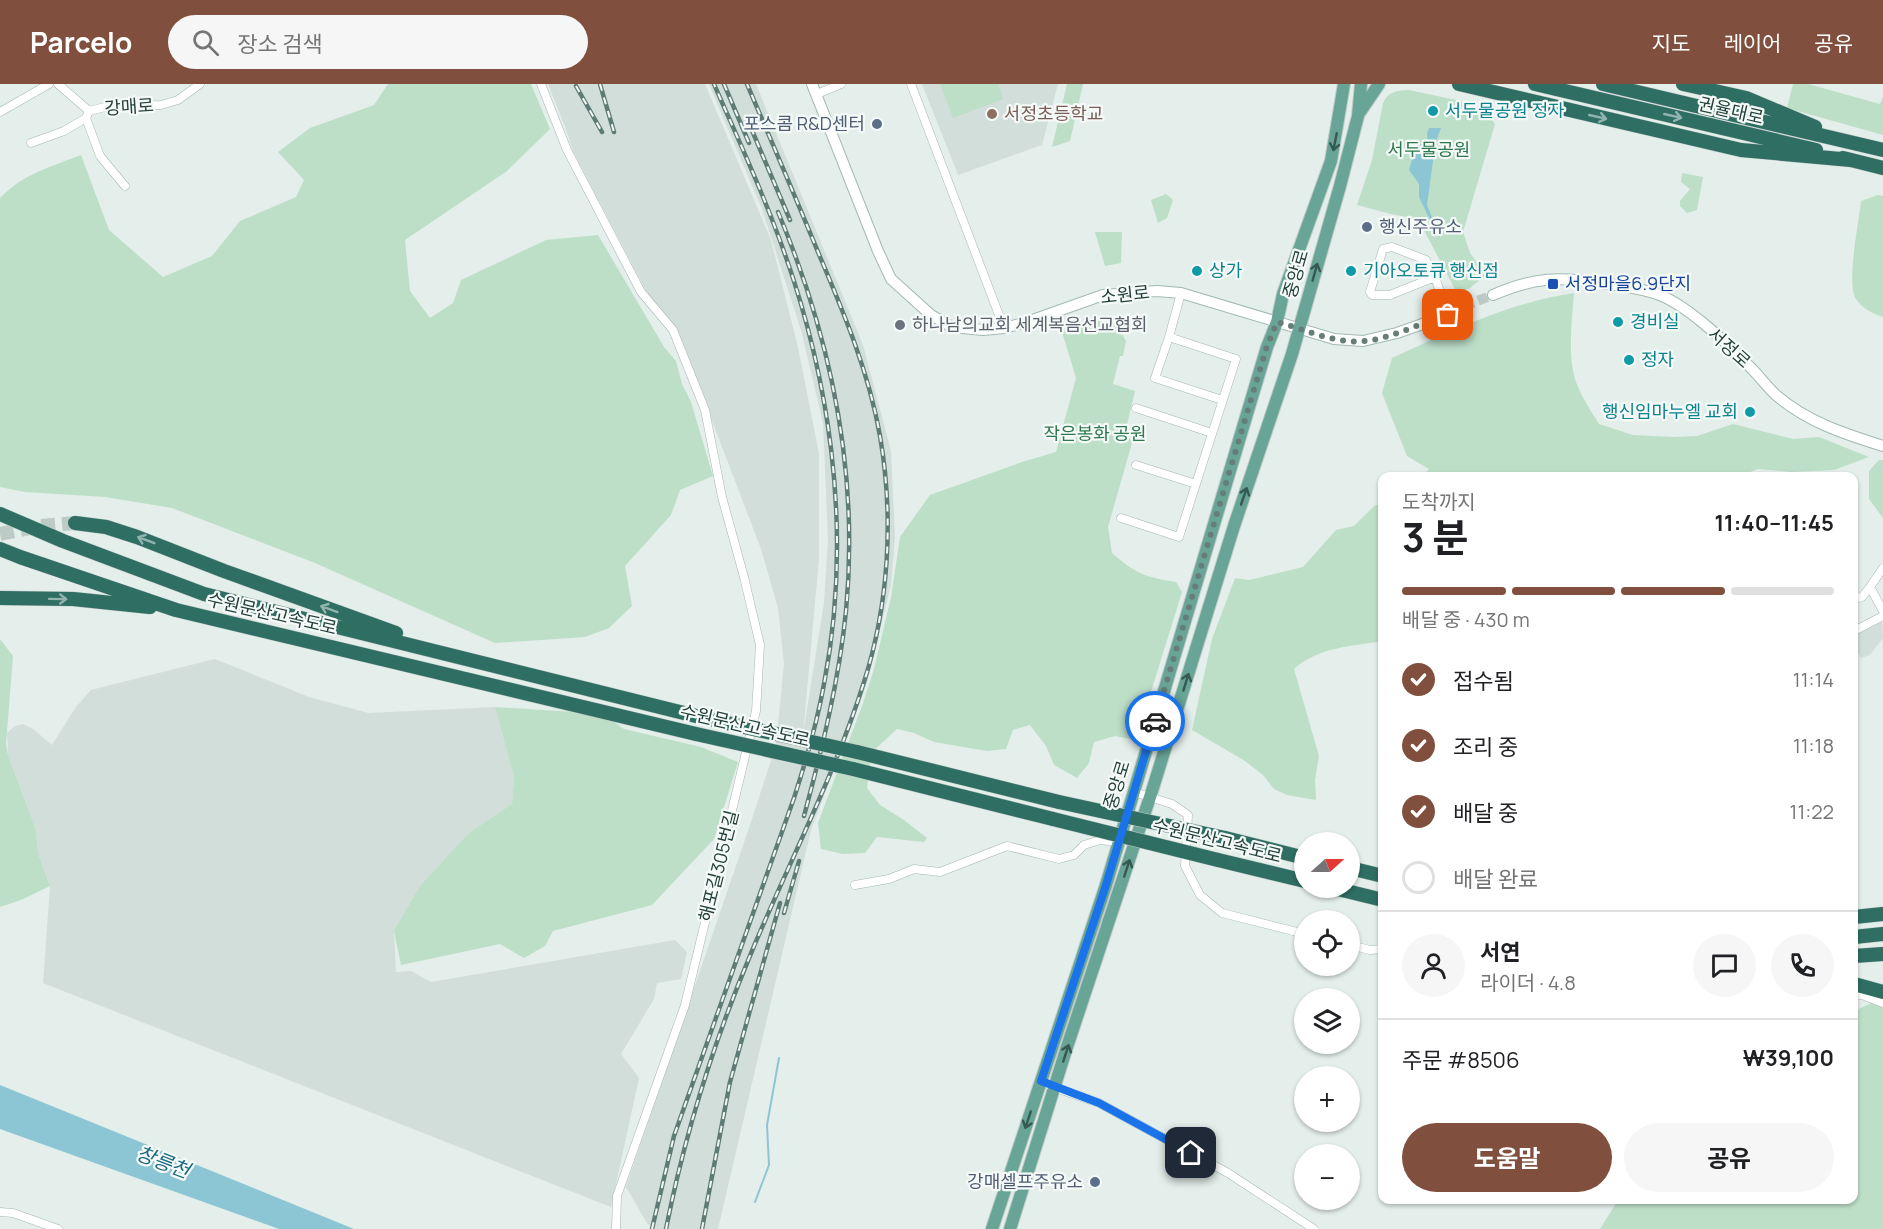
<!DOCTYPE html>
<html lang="ko">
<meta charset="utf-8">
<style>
body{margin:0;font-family:Manrope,"Noto Sans KR",sans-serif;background:#f6f6f6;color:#202124;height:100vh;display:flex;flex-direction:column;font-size:22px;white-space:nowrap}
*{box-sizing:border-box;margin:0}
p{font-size:20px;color:#757577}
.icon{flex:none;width:33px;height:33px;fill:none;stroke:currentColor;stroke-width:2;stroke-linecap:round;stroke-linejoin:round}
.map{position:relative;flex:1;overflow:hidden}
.drawer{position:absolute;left:1378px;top:388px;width:480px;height:732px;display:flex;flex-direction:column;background:#fff;border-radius:12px;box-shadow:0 2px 4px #0004}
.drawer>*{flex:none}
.needle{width:39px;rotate:69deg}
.fabs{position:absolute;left:1294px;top:748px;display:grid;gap:12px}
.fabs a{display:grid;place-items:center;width:66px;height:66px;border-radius:50%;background:#fff;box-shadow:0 2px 4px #0004;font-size:30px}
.pin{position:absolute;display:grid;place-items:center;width:51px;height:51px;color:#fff;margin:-26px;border-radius:12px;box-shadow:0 3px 9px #0006}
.courier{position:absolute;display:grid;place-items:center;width:60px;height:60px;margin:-30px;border:4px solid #1a73e8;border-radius:50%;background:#fff;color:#222;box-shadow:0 2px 8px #0007}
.headline em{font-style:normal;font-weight:700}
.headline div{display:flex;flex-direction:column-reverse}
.headline{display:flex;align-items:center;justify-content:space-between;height:102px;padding:0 24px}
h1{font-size:39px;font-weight:700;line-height:45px}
.bar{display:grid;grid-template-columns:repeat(4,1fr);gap:9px 6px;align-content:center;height:72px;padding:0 24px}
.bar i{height:8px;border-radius:4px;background:#e0e0e0}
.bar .current{background:#804f3d}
.bar p{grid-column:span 4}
.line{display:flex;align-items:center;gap:15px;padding:0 24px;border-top:2px solid #e0e0e0}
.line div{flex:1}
.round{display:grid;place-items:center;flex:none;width:63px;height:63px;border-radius:32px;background:#f6f6f6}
ol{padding:0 24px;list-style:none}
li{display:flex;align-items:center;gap:18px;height:66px}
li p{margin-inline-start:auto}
li .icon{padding:6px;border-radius:50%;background:#804f3d;color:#fff;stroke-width:4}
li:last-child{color:#757577}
li i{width:33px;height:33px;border:3px solid #e0e0e0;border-radius:50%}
.cta{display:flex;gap:12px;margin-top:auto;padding:12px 24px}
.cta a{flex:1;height:69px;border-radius:36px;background:#804f3d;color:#fff;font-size:24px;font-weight:700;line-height:69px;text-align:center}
.cta a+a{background:#f6f6f6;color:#202124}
header{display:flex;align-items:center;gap:36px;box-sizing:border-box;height:84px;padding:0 30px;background:#804f3d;color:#fff}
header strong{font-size:28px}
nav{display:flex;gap:33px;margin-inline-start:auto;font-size:21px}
.search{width:420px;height:54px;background:#f6f6f6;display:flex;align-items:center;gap:15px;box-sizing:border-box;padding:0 21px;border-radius:33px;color:#757577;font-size:22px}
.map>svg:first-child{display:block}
.built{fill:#d2ded9}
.green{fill:#bddfc8}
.water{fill:#8cc6d4}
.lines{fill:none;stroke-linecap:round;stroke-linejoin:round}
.stream{stroke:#8cc6d4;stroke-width:2}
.secondary-tunnel{stroke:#bdcbc7;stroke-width:10;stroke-dasharray:10 5;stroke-linecap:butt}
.highway-tunnel{stroke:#bdcbc7;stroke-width:14;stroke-dasharray:14 7;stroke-linecap:butt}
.street-casing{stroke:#a6b7b2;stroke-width:9}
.secondary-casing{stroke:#a2bab3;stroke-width:12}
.primary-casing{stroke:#c1cac8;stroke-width:14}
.highway-casing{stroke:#c1cac8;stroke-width:15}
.street{stroke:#fff;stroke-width:8}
.secondary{stroke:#fff;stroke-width:10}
.primary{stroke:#68a597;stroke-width:12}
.highway{stroke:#2e6e63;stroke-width:14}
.rail-casing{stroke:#5e7c75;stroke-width:4.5}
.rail{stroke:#f5faf8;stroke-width:2;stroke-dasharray:7;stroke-linecap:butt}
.highway-bridge-casing{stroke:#c1cac8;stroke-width:15;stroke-linecap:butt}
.highway-bridge{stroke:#2e6e63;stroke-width:14}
.oneway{stroke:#92b4ae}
.oneway2{stroke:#345a51}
.done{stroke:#677e78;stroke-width:6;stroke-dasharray:0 10.8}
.route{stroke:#1a73e8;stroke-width:8}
.culture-dot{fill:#0f9aa8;stroke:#f5faf8;stroke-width:2}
.education-dot{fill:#8d6e63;stroke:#f5faf8;stroke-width:2}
.service-dot{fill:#5c6f8a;stroke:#f5faf8;stroke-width:2}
.transit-dot{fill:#1a4fb4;stroke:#f5faf8;stroke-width:2}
.worship-dot{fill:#6b7280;stroke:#f5faf8;stroke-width:2}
.labels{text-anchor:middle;stroke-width:4.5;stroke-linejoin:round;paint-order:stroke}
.street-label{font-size:18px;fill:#23413a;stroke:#f5faf8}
.culture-label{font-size:18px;fill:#0d838f;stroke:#f5faf8;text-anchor:start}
.education-label{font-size:18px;fill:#785e54;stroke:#f5faf8;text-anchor:start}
.service-label{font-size:18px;fill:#4e5e75;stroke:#f5faf8;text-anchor:end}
.park-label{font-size:18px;fill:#2c794d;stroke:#f5faf8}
.transit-label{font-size:18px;fill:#164399;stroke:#f5faf8;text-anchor:start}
.worship-label{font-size:18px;fill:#5b616d;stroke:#f5faf8;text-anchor:start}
.water-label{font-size:20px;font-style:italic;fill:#1b6a7f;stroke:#f5faf8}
</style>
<header>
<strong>Parcelo</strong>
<div class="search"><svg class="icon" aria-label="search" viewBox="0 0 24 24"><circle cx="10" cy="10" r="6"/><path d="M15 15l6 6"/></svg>장소 검색</div>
<nav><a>지도</a><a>레이어</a><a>공유</a></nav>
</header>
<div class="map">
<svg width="1883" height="1145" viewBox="0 0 1883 1145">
<rect width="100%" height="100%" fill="#e4eeea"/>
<path class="built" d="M548,0H705L771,156L798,263L819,370V475L803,650L824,519L828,455L823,339L801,246L762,125L709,0H756L863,261L891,367L895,452L891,501L867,599L811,746L718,1145H654L647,1139L626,1103L751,738L776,661L784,580L778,524L761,465L677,245L646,207L573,67L566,45Z
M922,0H1058L1042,61L958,91Z
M1882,537L1883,554L1870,571L1861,574L1854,562V552Z
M215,575L309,613L368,629L495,623L514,694L512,720L470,748L394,847L396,888L411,887L431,898L675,856L687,868L681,895L657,899L654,915L621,970L639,994L611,1123L43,899L50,802L38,769L36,746L8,671L7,649L15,642L23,640L33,645L52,661L76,623L91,606Z"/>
<path class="green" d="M388,0H531L550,45L507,87L405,156L410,207L430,234L453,219L461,196L546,156L598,151L664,263L676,277L682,300L691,318L713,392L680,406L671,431L625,482L632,522L609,544L585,553L495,559L315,479L172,424L105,413L25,408L0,403V114C23,90 50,83 81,71L109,146L163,193L212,172L240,137L296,113L304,96L278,68L310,44L374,21Z
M940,0H998L1003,15L953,34Z
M1067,0H1083L1070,57L1052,63Z
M1793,0H1808L1880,20L1883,13V51L1787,24Z
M1409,6L1461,17L1464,22L1486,28L1495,40L1463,148L1470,169L1486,191L1470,204L1457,209L1418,135L1391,130L1357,121L1372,76L1383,19C1389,7 1396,7 1409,6Z
M1682,89L1703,93L1697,126L1687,129L1680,122V117L1690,105L1681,98Z
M1166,110L1173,116L1167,134L1158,139L1151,116Z
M1878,111L1883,112V233C1872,229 1863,225 1856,215C1846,201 1859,137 1861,117Z
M1095,148H1122L1121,179L1105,182Z
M1574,209C1572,237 1567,271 1576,298C1581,312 1591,327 1599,340L1633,351L1674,353L1697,352L1733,340L1793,355L1819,353L1869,373L1834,386L1791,388L1758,385L1737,393H1422L1429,385L1407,372L1382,309L1392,274C1452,247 1508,219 1574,209Z
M1112,233L1126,257L1123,272H1120L1113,300L1135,307L1126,345L1132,359L1108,443L1112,469C1136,490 1145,493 1176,498L1182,508L1136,656L1115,652L1094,658L1089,679L1077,694L1054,681L1046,662L1030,641L1013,646L1006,665L987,667L934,658L914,649L897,645L871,669L867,704L880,721L904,736L927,754L924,758L877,753L865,769L843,770L821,765L818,739L862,622L874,585L891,513L900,453L930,411L1022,378L1056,368L1076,294L1062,248Z
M1879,376H1883V434L1869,415V387Z
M1383,419V557C1353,562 1318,563 1294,585L1319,672L1315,696L1316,716L1287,711L1274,705L1263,691L1245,677L1192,646L1212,555L1235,494L1249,496L1303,483L1336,446L1354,442L1374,422Z
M0,555L13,572L6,660L8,671L36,746L38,769L50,802L21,816L0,823Z
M495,623L575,628L610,635L624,645L701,663L738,678L714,755L652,821L553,847L545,862L524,874L500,860L401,881L394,847L420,802L470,748L512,720L514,694Z
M1876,917L1883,922V1145H1600L1618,1116H1854V927Z"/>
<path class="water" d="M1429,44H1441L1432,67L1433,77L1427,121L1432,133L1439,138L1440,154L1436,150L1435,140L1429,134L1419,113V100L1409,86L1417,58L1419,61L1428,57L1427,50Z
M0,1001L332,1136L354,1145H279L0,1045Z"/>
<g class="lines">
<path class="stream" d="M755,1118L769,1081L767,1041L779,974"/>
<path class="secondary-tunnel" d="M1464,222L1493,211"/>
<path class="highway-tunnel" d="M0,450L40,442L75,439"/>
<defs>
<path id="street" d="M58,0L89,27L86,34L100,72L125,102
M541,0L567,66L641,208L673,246L705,326L722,413L744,493L760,561L756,627L685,921L617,1112L616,1145
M911,0L1004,244
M817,10L841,0
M89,27L109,22L161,21L178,16L200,0
M0,28L49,0
M31,59L64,47L86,34
M1435,193L1390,211H1372L1370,208L1383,165L1392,163L1426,176L1435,193L1448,231
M1169,253L1155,294L1222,316
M1136,324L1212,349
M1136,381L1196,400
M1121,434L1179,453L1236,275L1169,253L1181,209
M1883,484L1870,503L1883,527
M1854,515L1862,513L1870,503
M1854,547L1883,532
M1134,708L1172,720L1188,731L1185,782L1200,811L1222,829L1305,850
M855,801L889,795L914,785L940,788L1007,762L1059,775L1074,771L1084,761L1100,756L1119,758
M1350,861L1370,866L1383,865
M1854,912L1862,911L1883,919
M1050,1002L1099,1019L1228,1089L1314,1145
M0,1128L13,1129L58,1145"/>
<path id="secondary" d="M812,0L878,167L891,195L931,231L952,243L983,246L1004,244L1027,238L1103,211L1157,207L1181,209L1334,255L1363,257L1397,249L1448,231L1464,222
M1493,211C1532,194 1558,192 1600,199C1618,201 1637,204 1654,209C1684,218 1726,258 1748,281C1758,290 1766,302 1776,311C1807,338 1845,350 1883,362"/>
<path id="primary" d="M1360,28L1379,0
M992,1145L1106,801L1267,263L1277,238L1283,210L1331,77L1344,0
M1010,1145L1066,966L1152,707L1234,442L1292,270L1340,102L1358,32L1361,0"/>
<path id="highway" d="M1459,0L1741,66L1851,76
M1535,0L1816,66
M1603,0L1883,66
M1683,0L1746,14L1815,43
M1843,74L1883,84
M0,430L63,457L204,510L700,633
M75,439L106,443L137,453L224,487L396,549
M0,465L20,473L176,526L696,650
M0,514L73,515L150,523
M857,668L1059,718
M853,685L1053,735
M1225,754L1305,774
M1218,776L1305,797
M1350,784L1383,792
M1334,804L1383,816
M1854,833L1883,830
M1854,853L1883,850
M1854,872L1883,870
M1854,900L1883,908"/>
</defs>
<use href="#street" class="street-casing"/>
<use href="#secondary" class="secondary-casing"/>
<use href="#primary" class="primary-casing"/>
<use href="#highway" class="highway-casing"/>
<use href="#street" class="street"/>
<use href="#secondary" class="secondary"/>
<use href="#primary" class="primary"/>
<use href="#highway" class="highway"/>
<defs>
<path id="rail" d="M600,0L614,48
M724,0L749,59
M576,2L602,48
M751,44L790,136
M778,128C831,254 859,390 846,527C839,597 822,665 804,732
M784,829L799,777
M652,1145L674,1052L794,714C806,677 817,639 824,600C854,445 830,284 773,138C755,91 734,46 714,0
M666,1145C685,1049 714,957 752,867C789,778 835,691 864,598C889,520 894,433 880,352C869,288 843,227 818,168C795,112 771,56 747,0
M702,1145L730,998L780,819"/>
</defs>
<use href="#rail" class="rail-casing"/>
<use href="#rail" class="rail"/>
<defs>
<path id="highway-bridge" d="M700,633L857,668
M696,650L853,685
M1059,718L1225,754
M1053,735L1218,776"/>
</defs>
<use href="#highway-bridge" class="highway-bridge-casing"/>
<use href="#highway-bridge" class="highway-bridge"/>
</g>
<defs><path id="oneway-shaft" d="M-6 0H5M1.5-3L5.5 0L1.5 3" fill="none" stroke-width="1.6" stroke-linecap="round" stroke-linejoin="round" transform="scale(1.5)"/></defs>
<g class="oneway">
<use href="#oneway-shaft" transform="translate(1673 32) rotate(13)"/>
<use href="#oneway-shaft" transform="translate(1598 33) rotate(13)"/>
<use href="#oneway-shaft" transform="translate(146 456) rotate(-159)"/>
<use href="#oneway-shaft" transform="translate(58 515) rotate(1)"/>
<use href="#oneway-shaft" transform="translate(329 525) rotate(-160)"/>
</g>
<g class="oneway2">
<use href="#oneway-shaft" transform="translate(1335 58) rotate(101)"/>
<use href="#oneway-shaft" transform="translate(1315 188) rotate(-74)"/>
<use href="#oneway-shaft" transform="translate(1244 412) rotate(-71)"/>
<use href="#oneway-shaft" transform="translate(1186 598) rotate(-73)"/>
<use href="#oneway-shaft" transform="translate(1127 784) rotate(-72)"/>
<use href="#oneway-shaft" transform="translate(1066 969) rotate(-72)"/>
<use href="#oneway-shaft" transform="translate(1028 1036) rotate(108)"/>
</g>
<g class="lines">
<path class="done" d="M1155,637L1267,262L1277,238C1305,245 1334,260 1363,257C1393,255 1420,238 1448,231"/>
<path class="route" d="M1155,637L1106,801L1041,997L1099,1019L1191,1069"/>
</g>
<g class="culture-dot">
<circle cx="1433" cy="27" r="6"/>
<circle cx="1197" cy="187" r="6"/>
<circle cx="1351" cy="187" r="6"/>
<circle cx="1618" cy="238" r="6"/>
<circle cx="1629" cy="276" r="6"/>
<circle cx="1750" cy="328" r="6"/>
</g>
<circle class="education-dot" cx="992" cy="30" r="6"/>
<g class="service-dot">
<circle cx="877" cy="40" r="6"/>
<circle cx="1367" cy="143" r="6"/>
<circle cx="1095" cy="1098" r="6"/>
</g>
<rect class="transit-dot" x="1547" y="194" width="12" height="12" rx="3"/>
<circle class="worship-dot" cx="900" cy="241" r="6"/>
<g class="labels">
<g class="street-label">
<text transform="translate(129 23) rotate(-4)" y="6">강매로</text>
<text transform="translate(1731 27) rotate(13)" y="6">권율대로</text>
<text transform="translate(1296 190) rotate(-74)" y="6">중앙로</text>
<text transform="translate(1125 211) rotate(-6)" y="6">소원로</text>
<text transform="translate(1729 264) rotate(42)" y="6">서정로</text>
<text transform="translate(272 530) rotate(13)" y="6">수원문산고속도로</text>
<text transform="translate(745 642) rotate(13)" y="6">수원문산고속도로</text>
<text transform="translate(1117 701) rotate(-73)" y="6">중앙로</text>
<text transform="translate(1217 757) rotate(14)" y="6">수원문산고속도로</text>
<text transform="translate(719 782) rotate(-76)" y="6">해포길305번길</text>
</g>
<g class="culture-label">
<text x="1445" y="33">서두물공원 정자</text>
<text x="1209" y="193">상가</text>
<text x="1363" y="193">기아오토큐 행신점</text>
<text x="1630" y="244">경비실</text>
<text x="1641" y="282">정자</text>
<text x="1738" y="334" text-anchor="end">행신임마누엘 교회</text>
</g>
<g class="education-label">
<text x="1004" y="36">서정초등학교</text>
</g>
<g class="service-label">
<text x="865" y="46">포스콤 R&amp;D센터</text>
<text x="1379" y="149" text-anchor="start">행신주유소</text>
<text x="1083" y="1104">강매셀프주유소</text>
</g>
<g class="park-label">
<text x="1429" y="72">서두물공원</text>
<text x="1095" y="356">작은봉화 공원</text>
</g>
<g class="transit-label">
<text x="1565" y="206">서정마을6.9단지</text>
</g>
<g class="worship-label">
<text x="912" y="247">하나남의교회 세계복음선교협회</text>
</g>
<g class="water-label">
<text transform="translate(163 1078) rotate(21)" y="7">창릉천</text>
</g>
</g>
</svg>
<div class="fabs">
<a><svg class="needle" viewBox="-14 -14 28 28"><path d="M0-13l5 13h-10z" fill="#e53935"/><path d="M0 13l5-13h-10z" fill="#757577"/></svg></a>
<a><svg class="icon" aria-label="locate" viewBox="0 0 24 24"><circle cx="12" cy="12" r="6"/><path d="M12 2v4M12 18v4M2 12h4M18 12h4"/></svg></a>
<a><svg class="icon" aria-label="layers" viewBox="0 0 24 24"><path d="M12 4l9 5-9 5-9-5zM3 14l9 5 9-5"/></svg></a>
<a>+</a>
<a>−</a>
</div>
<div class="pin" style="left:1448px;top:231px;background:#ea580c"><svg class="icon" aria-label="bag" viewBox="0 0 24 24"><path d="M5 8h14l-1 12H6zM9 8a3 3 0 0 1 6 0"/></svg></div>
<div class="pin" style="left:1191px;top:1069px;background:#1f2937"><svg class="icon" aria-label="home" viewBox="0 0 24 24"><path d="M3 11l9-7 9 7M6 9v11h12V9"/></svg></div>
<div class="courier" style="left:1155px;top:637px"><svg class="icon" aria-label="car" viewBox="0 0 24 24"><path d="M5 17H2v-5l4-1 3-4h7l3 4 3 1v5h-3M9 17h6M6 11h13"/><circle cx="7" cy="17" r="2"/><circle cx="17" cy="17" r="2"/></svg></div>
<section class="drawer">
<div class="headline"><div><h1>3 분</h1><p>도착까지</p></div><em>11:40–11:45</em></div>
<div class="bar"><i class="current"></i><i class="current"></i><i class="current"></i><i></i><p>배달 중 · 430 m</p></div>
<ol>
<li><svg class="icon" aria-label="check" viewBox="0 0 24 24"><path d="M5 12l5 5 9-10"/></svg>접수됨<p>11:14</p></li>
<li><svg class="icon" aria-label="check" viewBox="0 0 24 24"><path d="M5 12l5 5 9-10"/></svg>조리 중<p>11:18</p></li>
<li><svg class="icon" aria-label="check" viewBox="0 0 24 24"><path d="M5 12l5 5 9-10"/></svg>배달 중<p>11:22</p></li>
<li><i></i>배달 완료</li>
</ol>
<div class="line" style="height:108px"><a class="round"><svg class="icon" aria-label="person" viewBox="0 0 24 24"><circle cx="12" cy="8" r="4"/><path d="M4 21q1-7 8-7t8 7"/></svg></a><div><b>서연</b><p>라이더 · 4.8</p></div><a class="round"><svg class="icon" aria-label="chat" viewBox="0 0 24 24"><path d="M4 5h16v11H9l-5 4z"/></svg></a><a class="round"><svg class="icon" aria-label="phone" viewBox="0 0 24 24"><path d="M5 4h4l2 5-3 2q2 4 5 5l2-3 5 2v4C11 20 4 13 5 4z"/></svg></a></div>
<div class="line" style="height:78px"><div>주문 #8506</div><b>₩39,100</b></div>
<div class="cta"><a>도움말</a><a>공유</a></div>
</section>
</div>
